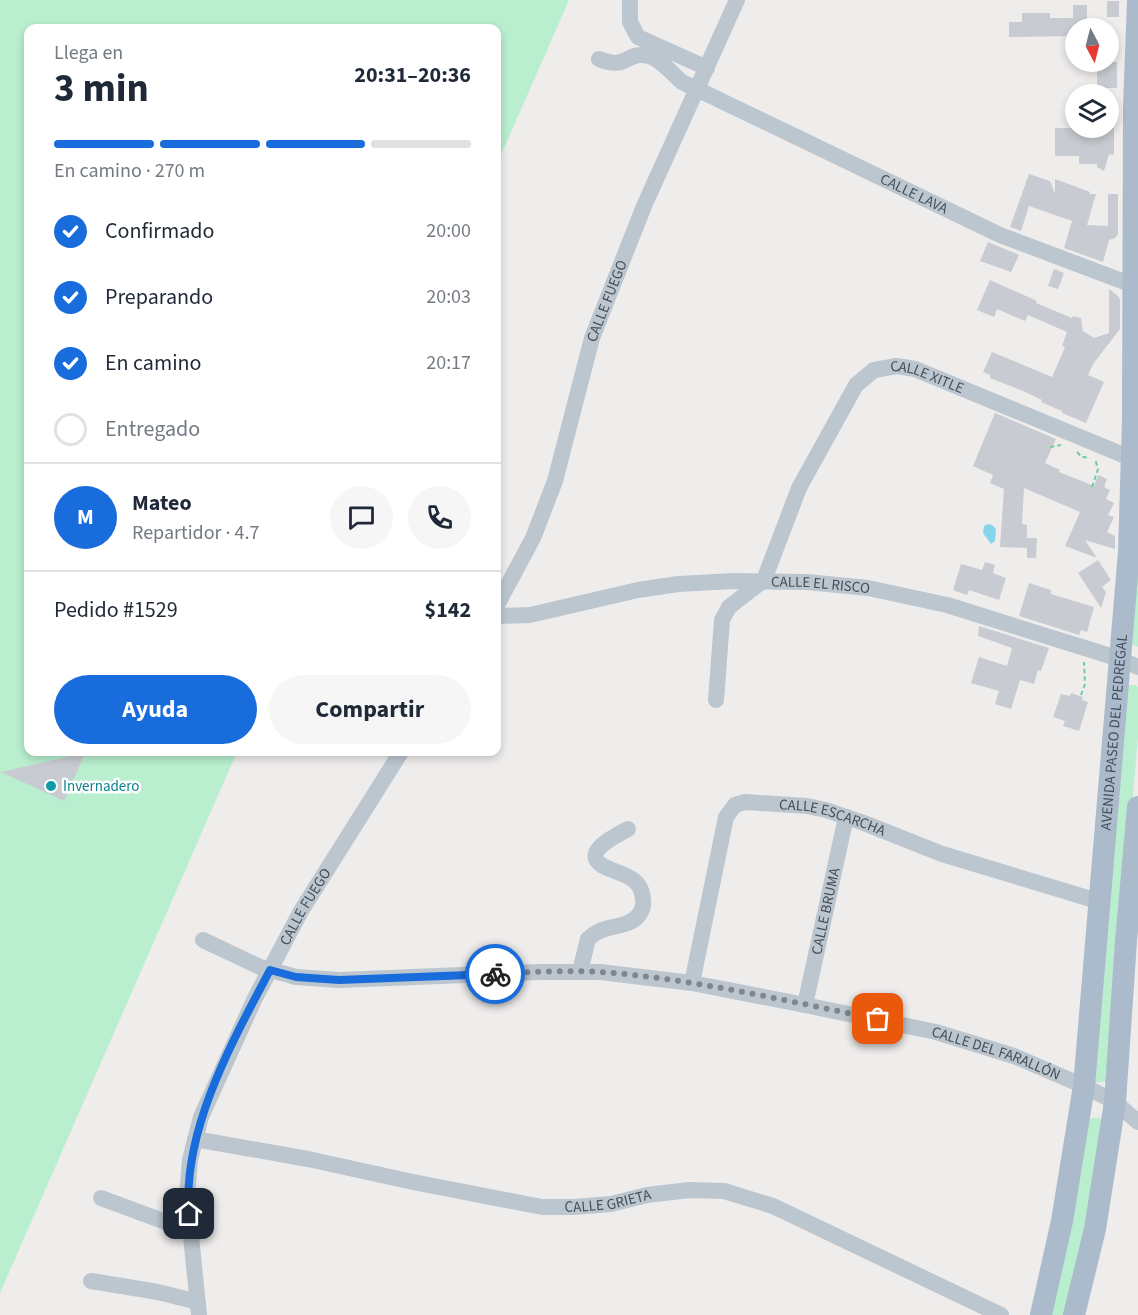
<!DOCTYPE html>
<html lang="es">
<meta charset="utf-8">
<style>
body{margin:0;font-family:"Source Sans 3",sans-serif;background:#f6f6f7;color:#1f2937;height:100vh;display:flex;flex-direction:column;font-size:22px;white-space:nowrap}
*{box-sizing:border-box;margin:0}
p{font-size:20px;color:#747a83}
.icon{flex:none;width:33px;height:33px;fill:none;stroke:currentColor;stroke-width:2;stroke-linecap:round;stroke-linejoin:round}
.map{position:relative;flex:1;overflow:hidden}
.details{position:absolute;left:24px;top:24px;width:477px;height:732px;display:flex;flex-direction:column;background:#fff;border-radius:12px;box-shadow:0 3px 9px #0003}
.details>*{flex:none}
.needle{width:39px;rotate:173deg}
.buttons{position:absolute;left:1065px;top:18px;display:grid;gap:12px}
.buttons a{display:grid;place-items:center;width:54px;height:54px;border-radius:50%;background:#fff;box-shadow:0 3px 9px #0003;font-size:30px}
.pin{position:absolute;display:grid;place-items:center;width:51px;height:51px;color:#fff;margin:-26px;border-radius:12px;box-shadow:0 3px 9px #0006}
.courier{position:absolute;display:grid;place-items:center;width:60px;height:60px;margin:-30px;border:4px solid #186cdc;border-radius:50%;background:#fff;color:#222;box-shadow:0 2px 8px #0007}
.head em{font-style:normal;font-weight:700}
.head div{display:flex;flex-direction:column-reverse}
.head{display:flex;align-items:center;justify-content:space-between;height:102px;padding:0 30px}
h1{font-size:39px;font-weight:700;line-height:45px}
.bar{display:grid;grid-template-columns:repeat(4,1fr);gap:9px 6px;align-content:center;height:72px;padding:0 30px}
.bar i{height:8px;border-radius:4px;background:#e0e1e3}
.bar .on{background:#186cdc}
.bar p{grid-column:span 4}
.line{display:flex;align-items:center;gap:15px;padding:0 30px;border-top:2px solid #e0e1e3}
.line div{flex:1}
.round{display:grid;place-items:center;flex:none;width:63px;height:63px;border-radius:32px;background:#f6f6f7}
ol{padding:0 30px;list-style:none}
li{display:flex;align-items:center;gap:18px;height:66px}
li p{margin-inline-start:auto}
li .icon{padding:6px;border-radius:50%;background:#186cdc;color:#fff;stroke-width:4}
li:last-child{color:#747a83}
li i{width:33px;height:33px;border:3px solid #e0e1e3;border-radius:50%}
.primary-button{display:flex;gap:12px;margin-top:auto;padding:12px 30px}
.primary-button a{flex:1;height:69px;border-radius:36px;background:#186cdc;color:#fff;font-size:24px;font-weight:700;line-height:69px;text-align:center}
.primary-button a+a{background:#f6f6f7;color:#1f2937}
.map>svg:first-child{display:block}
.green{fill:#b9eece}
.water{fill:#85d5eb}
.building{fill:#c8cbd1}
.lines{fill:none;stroke-linecap:round;stroke-linejoin:round}
.path{stroke:#71cca0;stroke-width:2;stroke-dasharray:4.5 3;stroke-linecap:butt}
.minor{stroke:#bcc6cf;stroke-width:16}
.major{stroke:#abbbcc;stroke-width:22}
.done{stroke:#80868c;stroke-width:6;stroke-dasharray:0 10.8}
.route{stroke:#186cdc;stroke-width:8}
.culture-dot{fill:#0f9aa8;stroke:#fff;stroke-width:2}
.labels{text-anchor:middle;stroke-width:5;stroke-linejoin:round;paint-order:stroke}
.street-label{font-size:15px;fill:#444f59;stroke:#fff}
.culture-label{font-size:15px;fill:#0d838f;stroke:#fff;text-anchor:start}
</style>
<div class="map">
<svg width="1138" height="1315" viewBox="0 0 1138 1315">
<rect width="100%" height="100%" fill="#efecec"/>
<path class="green" d="M0,0H569L497,164L496,28H28V752H237L0,1293Z
M1138,535V647L1132,644Z
M1128,685H1135L1138,687V738L1108,1081L1095,1083Z
M1091,1118H1100L1103,1124L1088,1221L1066,1315H1049L1086,1126Z"/>
<path class="water" d="M988,524L992,525L996,529L995,541L991,544L983,533L984,526Z"/>
<path class="building" d="M1107,1H1119V17H1107Z
M1073,5H1087V23H1083V28H1076V36L1009,37V22H1022V13H1050V18H1073Z
M1097,62H1117V88H1097Z
M1055,128H1114V155L1109,154L1104,171L1097,167V164H1079V156H1055Z
M1029,174L1050,181L1055,194V179L1090,192L1089,194H1096L1087,225L1108,226V194H1118V234L1115,238L1109,240L1103,262L1064,248L1072,221L1029,206L1021,231L1010,227Z
M988,242L1019,255L1011,272L980,261Z
M1054,269L1064,273L1058,289L1048,286Z
M990,280L1037,301L1036,303L1072,318L1073,316L1081,318L1083,331L1094,338L1109,333V289L1117,295L1120,299V329L1093,364L1088,375L1104,382L1086,423L1062,413V411L1041,402L1042,400L1023,391L990,378V375L983,372L992,352L1052,377L1065,347L1062,346L1067,332L1028,315L1025,321L997,309L994,317L977,310Z
M995,413L1056,439L1045,463L1060,470L1059,472L1094,486L1098,475L1107,479L1104,487L1110,490L1106,499L1114,503L1108,515L1114,517L1107,532L1115,536V549L1085,540L1097,558L1065,546L1080,512L1024,488L1022,524L1027,525V538H1037L1036,558H1027V548L1000,547L1004,489L990,483L993,475L973,466Z
M1098,560L1111,580L1102,587L1106,592L1101,608L1078,573Z
M985,562L995,565L993,573L1006,578L999,600L969,590L967,595L953,590L961,564L982,570Z
M1029,583L1051,590V594L1094,607L1087,632L1081,630L1079,635L1019,616Z
M979,626L1049,648L1041,671L1038,670L1034,684L1020,680L1011,709L995,704L999,691L971,683L979,657L1007,666L1012,648L978,636Z
M1071,693L1083,697L1082,700L1088,702L1079,731L1063,726L1065,721L1053,717L1061,694L1070,696Z
M85,753L64,801L1,772Z"/>
<g class="lines">
<path class="path" d="M1050,447L1061,445
M1077,452L1082,457L1090,458
M1092,487L1098,469L1095,459
M1081,695L1085,684L1084,662"/>
<g class="minor">
<path d="M630,0V22L638,37L707,68"/>
<path id="s1" d="M599,59C628,71 626,50 649,56C661,59 672,74 682,82L1000,235L1138,287"/>
<path id="s2" d="M496,607L533,538L555,481L592,338L644,206L737,0"/>
<path id="s3" d="M496,616L530,615L638,590L678,584L734,581L807,582L868,588L947,605L1120,659L1138,667"/>
<path id="s4" d="M716,700L722,620L729,607L764,580L799,488L856,385L874,370L897,366L915,369L1133,459"/>
<path id="s5" d="M203,940L260,967L296,977L339,980L538,972H600L692,983L805,1005L936,1032L1014,1056L1084,1086L1115,1102L1138,1122"/>
<path d="M580,971L588,939C592,936 596,932 600,931C612,925 628,927 638,916C642,911 644,905 643,899C641,875 620,875 603,866C579,852 619,834 628,829"/>
<path id="s6" d="M692,983L726,817L735,805L745,802L807,806L826,810L864,823L942,854L1101,902"/>
<path id="s7" d="M805,1005L846,817"/>
<path id="s8" d="M195,1139L308,1159L413,1182L542,1207H574L611,1204L647,1195L689,1190L724,1191L773,1206L1001,1315"/>
<path d="M101,1198L190,1231"/>
<path d="M91,1281L158,1292L198,1302"/>
<path id="s9" d="M199,1315L187,1197L190,1160L201,1117L254,1000L301,911L401,752"/>
</g>
<g class="major">
<path id="s10" d="M1041,1315L1062,1221L1084,1086L1129,552L1133,420L1134,107L1138,0"/>
<path d="M1074,1315L1095,1229L1115,1102L1126,941L1138,807"/>
</g>
</g>
<g class="lines">
<path class="done" d="M495,974C530,972 566,970 601,972C694,979 786,1001 878,1019"/>
<path class="route" d="M189,1214C182,1131 232,1042 270,970L296,977L339,980L495,974"/>
</g>
<circle class="culture-dot" cx="51" cy="786" r="6"/>
<g class="labels">
<g class="street-label">
<text dy="5" stroke="none"><textPath href="#s1" startOffset="352">CALLE LAVA</textPath></text>
<text dy="5" stroke="none"><textPath href="#s2" startOffset="327">CALLE FUEGO</textPath></text>
<text dy="5" stroke="none"><textPath href="#s4" startOffset="434">CALLE XITLE</textPath></text>
<text dy="5" stroke="none"><textPath href="#s3" startOffset="328">CALLE EL RISCO</textPath></text>
<text dy="5" stroke="none"><textPath href="#s10" startOffset="588">AVENIDA PASEO DEL PEDREGAL</textPath></text>
<text dy="5" stroke="none"><textPath href="#s6" startOffset="284">CALLE ESCARCHA</textPath></text>
<text dy="5" stroke="none"><textPath href="#s9" startOffset="435">CALLE FUEGO</textPath></text>
<text dy="5" stroke="none"><textPath href="#s7" startOffset="96">CALLE BRUMA</textPath></text>
<text dy="5" stroke="none"><textPath href="#s5" startOffset="810">CALLE DEL FARALLÓN</textPath></text>
<text dy="5" stroke="none"><textPath href="#s8" startOffset="420">CALLE GRIETA</textPath></text>
</g>
<g class="culture-label">
<text x="63" y="791">Invernadero</text>
</g>
</g>
</svg>
<div class="buttons">
<a><svg class="needle" viewBox="-14 -14 28 28"><path d="M0-13l5 13h-10z" fill="#e53935"/><path d="M0 13l5-13h-10z" fill="#747a83"/></svg></a>
<a><svg class="icon" aria-label="layers" viewBox="0 0 24 24"><path d="M12 4l9 5-9 5-9-5zM3 14l9 5 9-5"/></svg></a>
</div>
<div class="pin" style="left:878px;top:1019px;background:#ea580c"><svg class="icon" aria-label="bag" viewBox="0 0 24 24"><path d="M5 8h14l-1 12H6zM9 8a3 3 0 0 1 6 0"/></svg></div>
<div class="pin" style="left:189px;top:1214px;background:#1f2937"><svg class="icon" aria-label="home" viewBox="0 0 24 24"><path d="M3 11l9-7 9 7M6 9v11h12V9"/></svg></div>
<div class="courier" style="left:495px;top:974px"><svg class="icon" aria-label="bike" viewBox="0 0 24 24"><circle cx="6" cy="16" r="4"/><circle cx="18" cy="16" r="4"/><path d="M6 16l4-8h5l3 8M10 8l3 8H6M13 5h3"/></svg></div>
<section class="details">
<div class="head"><div><h1>3 min</h1><p>Llega en</p></div><em>20:31–20:36</em></div>
<div class="bar"><i class="on"></i><i class="on"></i><i class="on"></i><i></i><p>En camino · 270 m</p></div>
<ol>
<li><svg class="icon" aria-label="check" viewBox="0 0 24 24"><path d="M5 12l5 5 9-10"/></svg>Confirmado<p>20:00</p></li>
<li><svg class="icon" aria-label="check" viewBox="0 0 24 24"><path d="M5 12l5 5 9-10"/></svg>Preparando<p>20:03</p></li>
<li><svg class="icon" aria-label="check" viewBox="0 0 24 24"><path d="M5 12l5 5 9-10"/></svg>En camino<p>20:17</p></li>
<li><i></i>Entregado</li>
</ol>
<div class="line" style="height:108px"><b class="round" style="background:#186cdc;color:#fff">M</b><div><b>Mateo</b><p>Repartidor · 4.7</p></div><a class="round"><svg class="icon" aria-label="chat" viewBox="0 0 24 24"><path d="M4 5h16v11H9l-5 4z"/></svg></a><a class="round"><svg class="icon" aria-label="phone" viewBox="0 0 24 24"><path d="M5 4h4l2 5-3 2q2 4 5 5l2-3 5 2v4C11 20 4 13 5 4z"/></svg></a></div>
<div class="line" style="height:78px"><div>Pedido #1529</div><b>$142</b></div>
<div class="primary-button"><a>Ayuda</a><a>Compartir</a></div>
</section>
</div>
